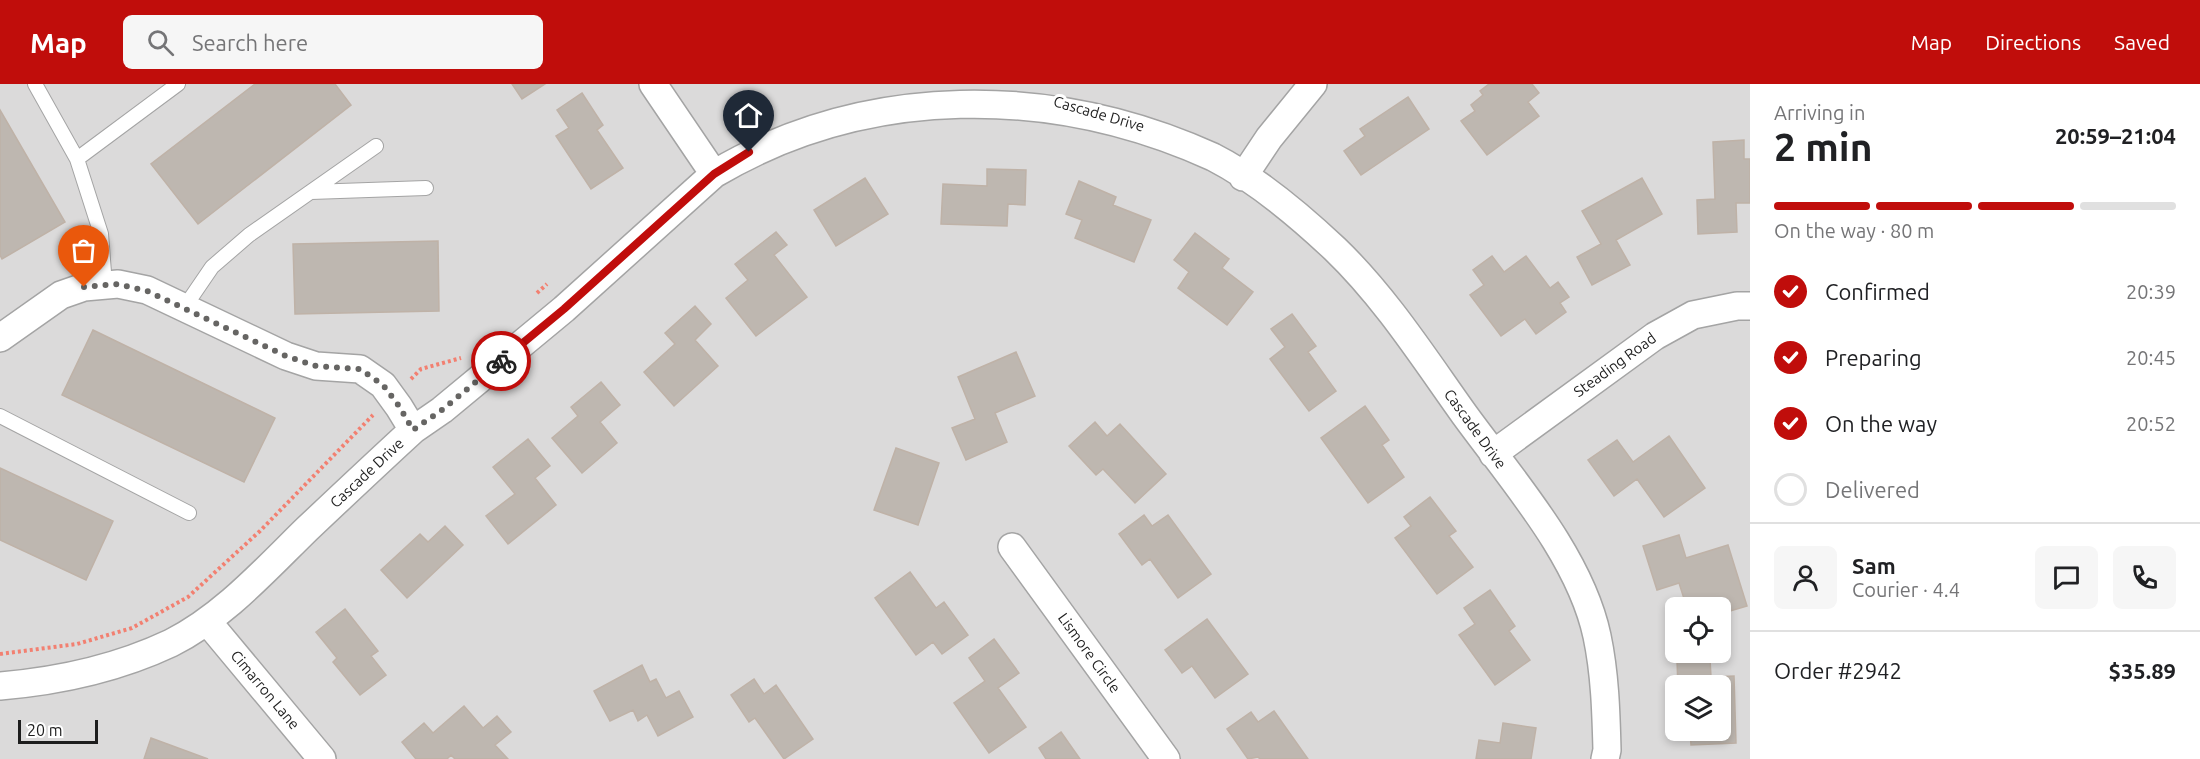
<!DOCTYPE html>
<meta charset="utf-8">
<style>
body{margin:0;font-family:Ubuntu,sans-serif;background:#f6f6f6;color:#202124;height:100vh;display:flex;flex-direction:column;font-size:22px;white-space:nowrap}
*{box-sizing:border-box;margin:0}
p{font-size:20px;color:#757577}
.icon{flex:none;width:33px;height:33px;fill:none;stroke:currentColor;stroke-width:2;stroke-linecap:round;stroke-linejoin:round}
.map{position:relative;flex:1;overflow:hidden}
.drawer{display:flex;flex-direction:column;background:#fff;width:450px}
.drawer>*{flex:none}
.tools{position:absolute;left:1665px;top:513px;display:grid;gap:12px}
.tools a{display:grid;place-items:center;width:66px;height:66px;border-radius:9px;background:#fff;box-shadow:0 3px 9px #0003;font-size:30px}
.scale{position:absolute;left:18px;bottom:15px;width:80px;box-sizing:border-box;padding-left:6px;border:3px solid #1d1d1d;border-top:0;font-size:16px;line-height:21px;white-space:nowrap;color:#1d1d1d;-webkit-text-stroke:4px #fff;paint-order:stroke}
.pin{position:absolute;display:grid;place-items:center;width:51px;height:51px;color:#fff;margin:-62px -26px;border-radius:50% 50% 50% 0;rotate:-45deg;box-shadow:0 0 6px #0007}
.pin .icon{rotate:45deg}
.courier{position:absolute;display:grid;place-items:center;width:60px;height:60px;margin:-30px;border:4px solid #c00d0b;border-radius:50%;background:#fff;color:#222;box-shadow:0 2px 8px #0007}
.overview em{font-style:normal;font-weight:600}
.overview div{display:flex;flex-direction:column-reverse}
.overview{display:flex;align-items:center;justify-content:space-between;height:102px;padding:0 24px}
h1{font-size:39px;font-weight:600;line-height:45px}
.bar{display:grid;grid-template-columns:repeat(4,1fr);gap:9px 6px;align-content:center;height:72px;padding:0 24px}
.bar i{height:8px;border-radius:4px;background:#e0e0e0}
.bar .active{background:#c00d0b}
.bar p{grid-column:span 4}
.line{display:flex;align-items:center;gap:15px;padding:0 24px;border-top:2px solid #e0e0e0}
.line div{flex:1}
.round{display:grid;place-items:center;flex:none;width:63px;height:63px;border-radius:9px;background:#f6f6f6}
ol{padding:0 24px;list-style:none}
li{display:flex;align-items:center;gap:18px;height:66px}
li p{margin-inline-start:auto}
li .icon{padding:6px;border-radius:50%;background:#c00d0b;color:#fff;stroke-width:4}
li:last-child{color:#757577}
li i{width:33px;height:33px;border:3px solid #e0e0e0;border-radius:50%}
header{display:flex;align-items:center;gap:36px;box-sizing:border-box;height:84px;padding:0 30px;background:#c00d0b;color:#fff}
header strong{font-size:28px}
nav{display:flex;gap:33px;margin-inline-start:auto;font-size:21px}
.search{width:420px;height:54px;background:#f6f6f6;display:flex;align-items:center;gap:15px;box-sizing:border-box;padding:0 21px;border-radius:9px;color:#757577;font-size:22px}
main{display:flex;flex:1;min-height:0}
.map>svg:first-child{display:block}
.residential{fill:#dbdada;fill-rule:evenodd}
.building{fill:#beb7b0;stroke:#bfb2a7;stroke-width:1.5}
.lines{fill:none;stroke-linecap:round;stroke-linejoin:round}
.lane-casing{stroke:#a4a4a4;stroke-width:16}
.street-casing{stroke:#a4a4a4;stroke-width:30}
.path{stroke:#f28071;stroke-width:4;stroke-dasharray:3 3;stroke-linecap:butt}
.lane{stroke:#fff;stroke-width:14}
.street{stroke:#fff;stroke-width:27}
.done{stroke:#666563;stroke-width:6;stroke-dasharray:0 10.8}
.route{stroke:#c00d0b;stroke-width:8}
.labels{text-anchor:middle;stroke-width:6;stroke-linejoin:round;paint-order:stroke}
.street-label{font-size:15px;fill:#1d1d1d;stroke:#fff}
</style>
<header>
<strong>Map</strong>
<div class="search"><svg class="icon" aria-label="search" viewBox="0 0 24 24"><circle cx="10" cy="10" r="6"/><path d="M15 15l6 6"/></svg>Search here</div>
<nav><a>Map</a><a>Directions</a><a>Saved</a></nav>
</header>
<main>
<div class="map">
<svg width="1750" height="675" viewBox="0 0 1750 675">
<rect width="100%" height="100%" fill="#eeebe4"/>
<path class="residential" d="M0,0H1750V675H0ZM1676,524H1720V568H1676ZM1676,602H1720V646H1676Z"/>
<path class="building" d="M255,0H335L351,21L198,140L151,80Z
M512,0H545L522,15Z
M1489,0H1532L1539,9L1528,18L1539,32L1487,71L1461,37L1475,27L1471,21L1483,11L1480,7Z
M582,9L603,41L597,46L623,84L591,105L556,52L569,44L557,26Z
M1408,13L1429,45L1361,91L1344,67L1365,52L1360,45Z
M0,26L65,138L2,175L0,171Z
M1744,56V75H1750V119H1736L1737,148L1698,150L1697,116L1715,115L1713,58Z
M987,85L1026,86L1025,121L1008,120L1007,142L941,140L943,100L987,102Z
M865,94L888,130L836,162L814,126Z
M1642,94L1662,130L1616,156L1630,181L1592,201L1577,173L1601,160L1582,127Z
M1079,97L1116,113L1113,121L1151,136L1134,178L1075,154L1082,136L1066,130Z
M776,148L787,161L774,171L807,213L756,252L726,214L748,196L735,180Z
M1195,149L1229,175L1222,184L1253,208L1227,241L1178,204L1189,188L1174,176Z
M438,157L439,227L295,230L293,160Z
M1492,172L1504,188L1526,172L1550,204L1558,198L1569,213L1560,219L1566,228L1536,250L1525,235L1501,252L1470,211L1484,201L1473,186Z
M695,222L711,240L695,256L718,282L674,322L644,288L675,260L665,249Z
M1292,230L1316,262L1308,268L1336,307L1309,327L1270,275L1285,263L1271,245Z
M93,246L275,334L244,398L62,311Z
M1016,268L1035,312L995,329L1007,358L966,376L952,344L975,335L958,293Z
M601,298L620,321L600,338L617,359L582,389L552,354L578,332L571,323Z
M1365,322L1389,356L1382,361L1404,393L1368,419L1321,354Z
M1095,338L1107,352L1120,340L1166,390L1135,419L1103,385L1096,391L1069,362Z
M1669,352L1705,404L1664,433L1637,395L1614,412L1588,376L1617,356L1633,378Z
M528,355L550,382L535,394L556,421L508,460L486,432L515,410L493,383Z
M896,364L939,379L918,441L874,426Z
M0,384L113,437L86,496L0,456Z
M1430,413L1456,447L1449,452L1473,483L1437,510L1395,454L1411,442L1404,433Z
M1144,431L1152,442L1168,431L1211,490L1178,514L1150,475L1142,481L1119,450Z
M445,442L463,461L407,514L381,486L420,450L428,458Z
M1679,451L1686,474L1728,461L1747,522L1720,530V524H1704L1703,522L1687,524L1679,499L1657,506L1643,462Z
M910,488L936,524L944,518L968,551L942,570L933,558L916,571L875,514Z
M1490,506L1515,542L1509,547L1530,576L1495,601L1459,551L1475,540L1464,524Z
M345,525L378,567L371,572L386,591L360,611L333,578L337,574L316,548Z
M1207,535L1248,590L1215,614L1192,582L1182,589L1165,566Z
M994,555L1019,589L998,604L1026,643L989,669L954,619L985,597L969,574Z
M1710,575L1711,593L1734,592L1736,659L1691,661L1690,646H1720V602H1678L1677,577Z
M642,581L650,598L656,595L666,614L679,607L693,633L658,652L647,631L638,637L633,626L610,637L594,607Z
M754,595L764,610L776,601L813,655L784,675L755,634L749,638L731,611Z
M464,622L483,644L497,632L511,648L495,661L508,675H455L451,671L447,675H416L402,658L424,639L433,649Z
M1274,627L1308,675H1260L1258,673L1248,675L1227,645L1251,628L1258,638Z
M1503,639L1536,644L1531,675H1476L1479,656L1500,659Z
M1061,648L1080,675H1046L1039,664Z
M151,654L208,675H144Z"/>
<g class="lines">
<defs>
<path id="lane" d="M35,0L77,75L101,150L105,201
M77,75L178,0
M311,108L426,104
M184,224L212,183L249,151L376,62
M0,332L189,429"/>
<path id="street" d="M653,0L714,90
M1243,93L1269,54L1313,0
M0,254L61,211L84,203L118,200L147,206L286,272L316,282L360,285L383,301L399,323L413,346
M1493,370L1655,252L1693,231L1737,222H1750
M1012,463L1166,675
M207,537L322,675
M0,602C60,597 116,585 171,559C223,533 265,486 307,445C342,412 377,379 413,346L442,326L564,225L714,90C866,0 1052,0 1213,73C1256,95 1300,132 1335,165C1385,213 1424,274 1464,330C1512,396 1580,472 1597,552C1605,590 1606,628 1607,666L1605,675"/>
</defs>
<use href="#lane" class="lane-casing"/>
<use href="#street" class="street-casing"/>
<path class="path" d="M537,209L547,200
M411,295L421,285L461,274
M0,570L77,560L132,544L188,513L260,447L373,331"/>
<use href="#lane" class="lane"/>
<use href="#street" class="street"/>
</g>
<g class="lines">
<path class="done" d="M84,203L118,200L147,207L286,272L316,282L360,285L383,301L399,322L413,346L442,326L501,277"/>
<path class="route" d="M501,277L564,225L714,90L749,68"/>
</g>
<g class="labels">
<g class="street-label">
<text transform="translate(1099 30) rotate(16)" y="5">Cascade Drive</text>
<text transform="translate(1615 281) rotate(-36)" y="5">Steading Road</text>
<text transform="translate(1475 345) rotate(54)" y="5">Cascade Drive</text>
<text transform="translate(367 389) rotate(-43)" y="5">Cascade Drive</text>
<text transform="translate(1089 569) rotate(54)" y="5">Lismore Circle</text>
<text transform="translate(265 606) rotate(50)" y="5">Cimarron Lane</text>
</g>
</g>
</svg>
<div class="tools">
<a><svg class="icon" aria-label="locate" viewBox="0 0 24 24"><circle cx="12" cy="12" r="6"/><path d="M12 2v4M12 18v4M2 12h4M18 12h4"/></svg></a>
<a><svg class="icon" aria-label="layers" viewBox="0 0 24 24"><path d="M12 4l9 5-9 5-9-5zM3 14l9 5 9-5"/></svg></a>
</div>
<div class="scale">20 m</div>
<div class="pin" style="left:84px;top:203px;background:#ea580c"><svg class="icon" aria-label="bag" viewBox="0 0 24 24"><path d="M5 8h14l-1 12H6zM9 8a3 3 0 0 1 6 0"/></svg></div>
<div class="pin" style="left:749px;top:68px;background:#1f2937"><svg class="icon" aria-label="home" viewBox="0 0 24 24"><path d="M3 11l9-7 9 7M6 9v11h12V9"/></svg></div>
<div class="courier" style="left:501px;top:277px"><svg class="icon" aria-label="bike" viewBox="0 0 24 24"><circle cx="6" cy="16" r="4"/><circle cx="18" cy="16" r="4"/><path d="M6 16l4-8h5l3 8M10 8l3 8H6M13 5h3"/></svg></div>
</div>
<section class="drawer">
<div class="overview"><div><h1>2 min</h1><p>Arriving in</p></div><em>20:59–21:04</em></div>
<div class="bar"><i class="active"></i><i class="active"></i><i class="active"></i><i></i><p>On the way · 80 m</p></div>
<ol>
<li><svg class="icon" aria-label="check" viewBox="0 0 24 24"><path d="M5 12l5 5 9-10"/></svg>Confirmed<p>20:39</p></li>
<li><svg class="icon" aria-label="check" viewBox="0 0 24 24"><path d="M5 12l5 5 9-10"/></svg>Preparing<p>20:45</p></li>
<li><svg class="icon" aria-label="check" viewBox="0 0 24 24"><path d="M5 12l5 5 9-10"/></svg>On the way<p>20:52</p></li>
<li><i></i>Delivered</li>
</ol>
<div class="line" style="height:108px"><a class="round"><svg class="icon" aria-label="person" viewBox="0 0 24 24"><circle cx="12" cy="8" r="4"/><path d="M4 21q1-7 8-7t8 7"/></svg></a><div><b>Sam</b><p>Courier · 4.4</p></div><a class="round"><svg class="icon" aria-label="chat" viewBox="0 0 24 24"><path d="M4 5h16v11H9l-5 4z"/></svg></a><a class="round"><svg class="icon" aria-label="phone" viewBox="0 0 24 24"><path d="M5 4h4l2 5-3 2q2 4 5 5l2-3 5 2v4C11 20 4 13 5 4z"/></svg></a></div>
<div class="line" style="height:78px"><div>Order #2942</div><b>$35.89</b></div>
</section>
</main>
